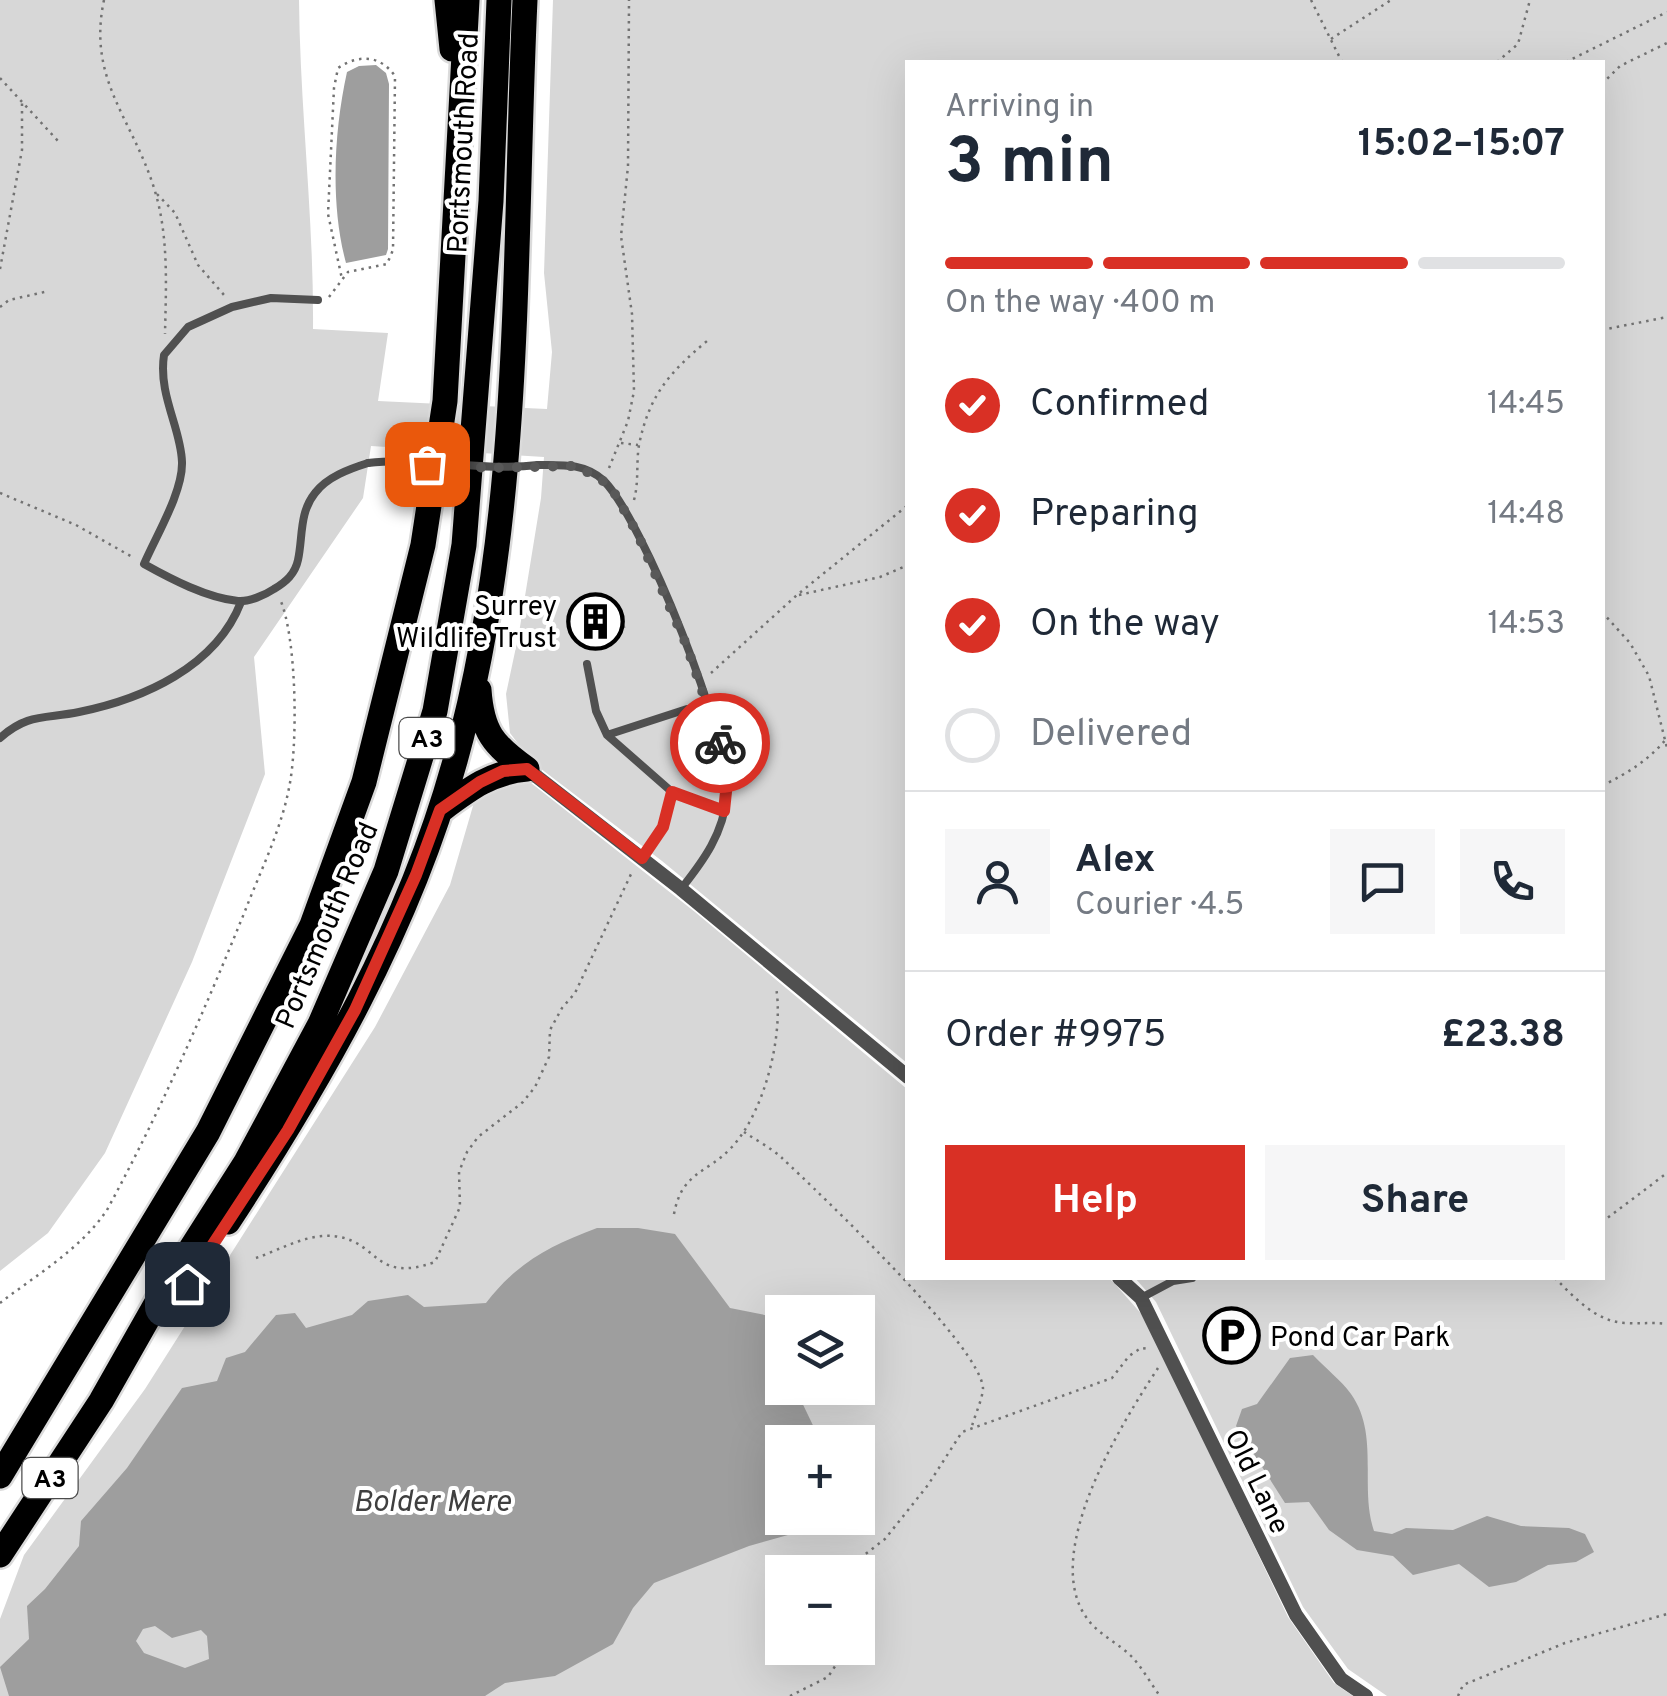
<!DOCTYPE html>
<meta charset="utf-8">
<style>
body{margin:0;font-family:Overpass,sans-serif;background:#f6f6f7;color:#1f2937;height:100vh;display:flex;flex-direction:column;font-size:38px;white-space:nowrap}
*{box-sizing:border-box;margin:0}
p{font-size:32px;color:#747a83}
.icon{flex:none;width:55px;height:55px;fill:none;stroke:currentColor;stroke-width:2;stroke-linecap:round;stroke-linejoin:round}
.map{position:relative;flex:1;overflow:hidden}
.side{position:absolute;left:905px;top:60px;width:700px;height:1220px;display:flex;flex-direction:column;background:#fff;border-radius:0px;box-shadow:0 10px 40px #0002}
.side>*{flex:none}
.controls{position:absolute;left:765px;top:1295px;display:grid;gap:20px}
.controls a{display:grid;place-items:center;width:110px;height:110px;border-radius:0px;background:#fff;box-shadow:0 10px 40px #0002;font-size:50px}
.pin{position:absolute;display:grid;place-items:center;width:85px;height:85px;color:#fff;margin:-42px;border-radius:20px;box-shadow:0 5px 15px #0006}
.courier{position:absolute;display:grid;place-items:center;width:100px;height:100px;margin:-50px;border:8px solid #d93025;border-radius:50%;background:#fff;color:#222;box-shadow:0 2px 12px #0007}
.overview em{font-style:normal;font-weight:700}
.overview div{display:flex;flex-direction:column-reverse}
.overview{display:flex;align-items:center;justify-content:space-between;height:170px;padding:0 40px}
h1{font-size:65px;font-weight:700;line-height:75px}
.bar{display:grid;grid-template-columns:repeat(4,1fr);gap:15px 10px;align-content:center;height:120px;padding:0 40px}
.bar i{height:12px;border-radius:8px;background:#e0e1e3}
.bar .current{background:#d93025}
.bar p{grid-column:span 4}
.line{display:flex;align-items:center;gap:25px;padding:0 40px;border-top:2px solid #e0e1e3}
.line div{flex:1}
.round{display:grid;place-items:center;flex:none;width:105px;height:105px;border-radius:0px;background:#f6f6f7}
ol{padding:0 40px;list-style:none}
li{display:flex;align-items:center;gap:30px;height:110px}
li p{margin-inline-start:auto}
li .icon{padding:10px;border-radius:50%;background:#d93025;color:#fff;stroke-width:4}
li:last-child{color:#747a83}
li i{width:55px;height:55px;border:5px solid #e0e1e3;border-radius:50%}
.button{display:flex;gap:20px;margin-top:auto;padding:20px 40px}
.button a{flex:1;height:115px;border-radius:0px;background:#d93025;color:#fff;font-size:40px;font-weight:700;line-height:115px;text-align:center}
.button a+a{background:#f6f6f7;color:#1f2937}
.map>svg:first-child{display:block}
.green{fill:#d7d7d7;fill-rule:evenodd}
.water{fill:#9e9e9e;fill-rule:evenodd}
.building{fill:#c0c0c0;stroke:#949494;stroke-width:2.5}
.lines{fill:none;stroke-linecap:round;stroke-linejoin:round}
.trunk-casing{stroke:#dbdbdb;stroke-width:30}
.path{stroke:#727272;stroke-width:2.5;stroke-dasharray:2.5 5;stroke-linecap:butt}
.service{stroke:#505050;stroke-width:8}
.minor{stroke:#505050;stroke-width:14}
.trunk{stroke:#000;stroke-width:25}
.service-bridge{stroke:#505050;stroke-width:8}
.done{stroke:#595959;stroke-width:10;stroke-dasharray:0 18}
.route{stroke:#d93025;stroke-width:12}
.labels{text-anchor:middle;stroke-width:8;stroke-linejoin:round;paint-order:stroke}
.shield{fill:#fff;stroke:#4c4c4c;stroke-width:2.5}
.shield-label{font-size:25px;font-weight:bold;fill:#000}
.street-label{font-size:28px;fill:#000;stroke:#fff}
.poi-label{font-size:28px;fill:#000;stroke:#fff;text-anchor:end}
.water-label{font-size:30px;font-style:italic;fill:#3f3f3f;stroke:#fff}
</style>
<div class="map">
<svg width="1667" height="1696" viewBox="0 0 1667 1696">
<rect width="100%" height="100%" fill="#fff"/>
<path class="green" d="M0,0H299C300,110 314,219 313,329L388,333L378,401L547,409L552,352L544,273L553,0H1667V1696H1387L1348,1669L1303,1607L1156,1302L1135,1278H1602V62H908L907,1063L662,861L532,762L510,733L506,694L519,633L541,498L544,457L371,446L363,498L254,657L265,774L192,962L105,1153L48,1233L0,1271Z
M526,779L695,912L907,1089L908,1278H1109L1114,1283L1145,1318L1288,1617L1334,1683L1353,1696H0V1619L24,1555L145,1389L375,1027L450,885L475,799L505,784ZM782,1312H858V1388H782ZM782,1442H858V1518H782ZM782,1572H858V1648H782Z"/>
<path class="water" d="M359,66L376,65L386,73L389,84L388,249L386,255L346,263C330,204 334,131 347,72Z
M597,1228H638L675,1234L730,1308L780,1318L782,1388H795L821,1442H782V1518H838L831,1523L749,1546L654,1583L633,1608L613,1644L555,1676L505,1683L485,1696H9L0,1667L29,1639L27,1606L45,1589L79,1546L81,1521L127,1468L182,1388L217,1381L226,1358L245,1352L276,1315L295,1313L306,1328L352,1315L368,1301L408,1295L424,1307L486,1303C518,1262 549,1246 597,1228ZM155,1626L172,1638L201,1630L207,1636L209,1659L185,1668L144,1653L136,1641L143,1629Z
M1313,1355C1325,1368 1341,1380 1351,1394C1380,1435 1359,1487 1374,1531L1392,1534L1406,1528L1453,1530L1487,1516L1521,1526L1569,1528L1585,1534L1594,1552L1576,1562L1548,1565L1516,1582L1489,1587L1459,1564L1413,1575L1393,1556L1357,1550L1329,1530L1309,1502L1285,1503L1236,1426L1242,1409L1257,1404L1290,1358Z"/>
<path class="building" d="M613,604L624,627L607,635L604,630L577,642L569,625Z"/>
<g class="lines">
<defs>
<path id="trunk" d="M447,0L452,49
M479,690C482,732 493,745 527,769
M440,811C468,790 491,772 527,769
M228,1222C322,1078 409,928 455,761C524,514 513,254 525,0
M0,1476L208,1132L312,925L364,782L423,545L445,401L467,0
M0,1555L101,1401L160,1297L246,1162L320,1024L386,871L435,711L464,545L491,201L499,0"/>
</defs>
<use href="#trunk" class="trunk-casing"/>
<path class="path" d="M104,0C87,79 132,118 154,188C169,235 166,286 165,334
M1311,0L1342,62
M1331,39L1391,0
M1497,62L1518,44L1530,0
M1566,62L1667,12
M0,78L58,141
M1602,84L1620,66L1667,43
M157,194L175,213L198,265L224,295
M0,269L22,150V103
M329,297L348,272L387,264L393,250L395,76C380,55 359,54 338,68L334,88L328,214L342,279
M0,307L9,300L49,291
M1602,330L1667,317
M621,443L638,445
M609,468L628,421L634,391L632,314L621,236L628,166L629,0
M0,493L76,525L134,558
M634,500C639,482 636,463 639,445C649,395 670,372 707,341
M799,595L880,577L908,565
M1602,612L1630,643L1649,676L1667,748
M711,673L797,595L908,505
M1602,786C1629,772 1648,761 1667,738
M744,1132C756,1140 771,1148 782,1158C817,1191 983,1348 983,1389C982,1400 975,1415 972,1426
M674,1214C682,1171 707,1174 732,1147C765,1111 784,1034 776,987
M1602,1222L1667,1173
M256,1258C282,1249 311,1231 340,1237C379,1245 376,1283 435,1262L460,1207L459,1172L467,1152L478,1137L523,1102L535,1087L549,1057L550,1030L562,1008L575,993L632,872
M1555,1278C1574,1297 1597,1323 1627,1323C1641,1324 1653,1322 1667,1324
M0,1303C36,1275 81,1249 107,1210C159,1114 204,1012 245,911C260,872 281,830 289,788C298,746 297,638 280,599
M1158,1368C1122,1423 1041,1552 1086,1617C1098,1635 1119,1643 1133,1658C1143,1669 1151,1684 1160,1696
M842,1572L885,1539L928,1485L962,1432L1112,1378L1129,1356L1141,1348L1150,1349
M790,1696L828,1677L847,1648
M1458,1696L1463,1685L1565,1643L1667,1614"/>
<path class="service" d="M318,300L271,298L232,307L188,327L164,355C158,395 181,428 182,462C183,492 156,536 144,564C171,579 207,598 238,601C249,602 265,595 274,589C286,582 295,574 298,560C303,537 299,513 315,493C327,477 349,469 368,463
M538,465C562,465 584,463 603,480C642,517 732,742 727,796C723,834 704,860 681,889
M587,664L596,711L607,735L672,792L724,811
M607,735L687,709
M0,738C28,713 45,719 79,712C143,699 216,667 241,602
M642,858L663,827L672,792
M1141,1298L1173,1281L1192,1278"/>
<path class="minor" d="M527,769L681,889L908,1077
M1119,1278L1141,1298L1296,1615L1341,1679L1366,1696"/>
<use href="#trunk" class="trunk"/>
<path class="service-bridge" d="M368,463C423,456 479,472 538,465"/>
</g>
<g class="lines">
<path class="done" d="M427,464L488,468L576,466L602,480L615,494L637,533L686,644L720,743"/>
<path class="route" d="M187,1284L288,1130L355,1010L416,875L440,810L480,782L503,771L527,769L642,858L663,827L672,792L724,811L727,782L720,743"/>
</g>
<defs>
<symbol id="building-ring" viewBox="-11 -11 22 22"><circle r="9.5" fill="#fff" stroke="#000" stroke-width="1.5"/><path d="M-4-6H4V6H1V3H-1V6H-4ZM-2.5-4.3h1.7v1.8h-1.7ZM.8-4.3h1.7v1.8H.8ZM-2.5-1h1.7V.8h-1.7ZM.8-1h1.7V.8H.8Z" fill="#000"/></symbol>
<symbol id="parking-ring" viewBox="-11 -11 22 22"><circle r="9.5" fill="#fff" stroke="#000" stroke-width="1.5"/><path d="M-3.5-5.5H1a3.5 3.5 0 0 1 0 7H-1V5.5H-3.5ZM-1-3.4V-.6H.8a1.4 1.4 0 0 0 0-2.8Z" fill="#000"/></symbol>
</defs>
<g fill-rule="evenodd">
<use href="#building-ring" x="564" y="590" width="63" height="63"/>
<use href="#parking-ring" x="1200" y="1304" width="63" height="63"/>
</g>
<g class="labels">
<g class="shield">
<rect x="399.5" y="718" width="55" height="40" rx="8"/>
<rect x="22.5" y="1458" width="55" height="40" rx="8"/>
</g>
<g class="shield-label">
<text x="427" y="747">A3</text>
<text x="50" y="1487">A3</text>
</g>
<g class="street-label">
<text transform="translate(462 143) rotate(-87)" y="10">Portsmouth Road</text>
<text transform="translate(326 925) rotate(-67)" y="10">Portsmouth Road</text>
<text transform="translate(1258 1481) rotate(64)" y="10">Old Lane</text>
</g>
<g class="poi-label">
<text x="557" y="615">Surrey<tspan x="557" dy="32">Wildlife Trust</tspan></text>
<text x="1270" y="1346" text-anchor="start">Pond Car Park</text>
</g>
<g class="water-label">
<text x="432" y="1511">Bolder Mere</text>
</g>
</g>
</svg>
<div class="controls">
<a><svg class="icon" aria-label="layers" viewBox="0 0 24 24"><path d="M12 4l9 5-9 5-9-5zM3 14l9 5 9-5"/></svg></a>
<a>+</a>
<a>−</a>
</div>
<div class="pin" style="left:427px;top:464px;background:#ea580c"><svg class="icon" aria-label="bag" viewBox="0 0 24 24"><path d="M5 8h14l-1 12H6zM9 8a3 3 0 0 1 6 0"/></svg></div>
<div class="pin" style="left:187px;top:1284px;background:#1f2937"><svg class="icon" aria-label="home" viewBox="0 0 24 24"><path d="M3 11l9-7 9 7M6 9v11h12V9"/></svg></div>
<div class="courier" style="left:720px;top:743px"><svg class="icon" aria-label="bike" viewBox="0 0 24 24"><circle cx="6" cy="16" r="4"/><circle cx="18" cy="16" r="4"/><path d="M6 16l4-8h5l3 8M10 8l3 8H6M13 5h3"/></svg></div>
<section class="side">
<div class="overview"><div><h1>3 min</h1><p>Arriving in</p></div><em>15:02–15:07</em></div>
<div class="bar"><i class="current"></i><i class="current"></i><i class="current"></i><i></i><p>On the way · 400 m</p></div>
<ol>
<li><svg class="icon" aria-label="check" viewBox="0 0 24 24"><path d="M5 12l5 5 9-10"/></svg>Confirmed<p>14:45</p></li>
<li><svg class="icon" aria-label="check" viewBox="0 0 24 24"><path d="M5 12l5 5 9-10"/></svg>Preparing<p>14:48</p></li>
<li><svg class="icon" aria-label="check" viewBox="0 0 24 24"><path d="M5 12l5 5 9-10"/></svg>On the way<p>14:53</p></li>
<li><i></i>Delivered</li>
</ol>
<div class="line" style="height:180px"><a class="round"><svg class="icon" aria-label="person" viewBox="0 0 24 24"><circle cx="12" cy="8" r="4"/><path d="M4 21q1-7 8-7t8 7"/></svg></a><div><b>Alex</b><p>Courier · 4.5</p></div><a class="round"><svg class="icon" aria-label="chat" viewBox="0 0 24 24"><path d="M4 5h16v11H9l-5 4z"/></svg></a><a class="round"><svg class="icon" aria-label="phone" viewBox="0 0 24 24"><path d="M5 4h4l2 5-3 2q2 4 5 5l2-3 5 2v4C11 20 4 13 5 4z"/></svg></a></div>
<div class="line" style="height:130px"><div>Order #9975</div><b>£23.38</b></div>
<div class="button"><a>Help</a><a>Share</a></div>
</section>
</div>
